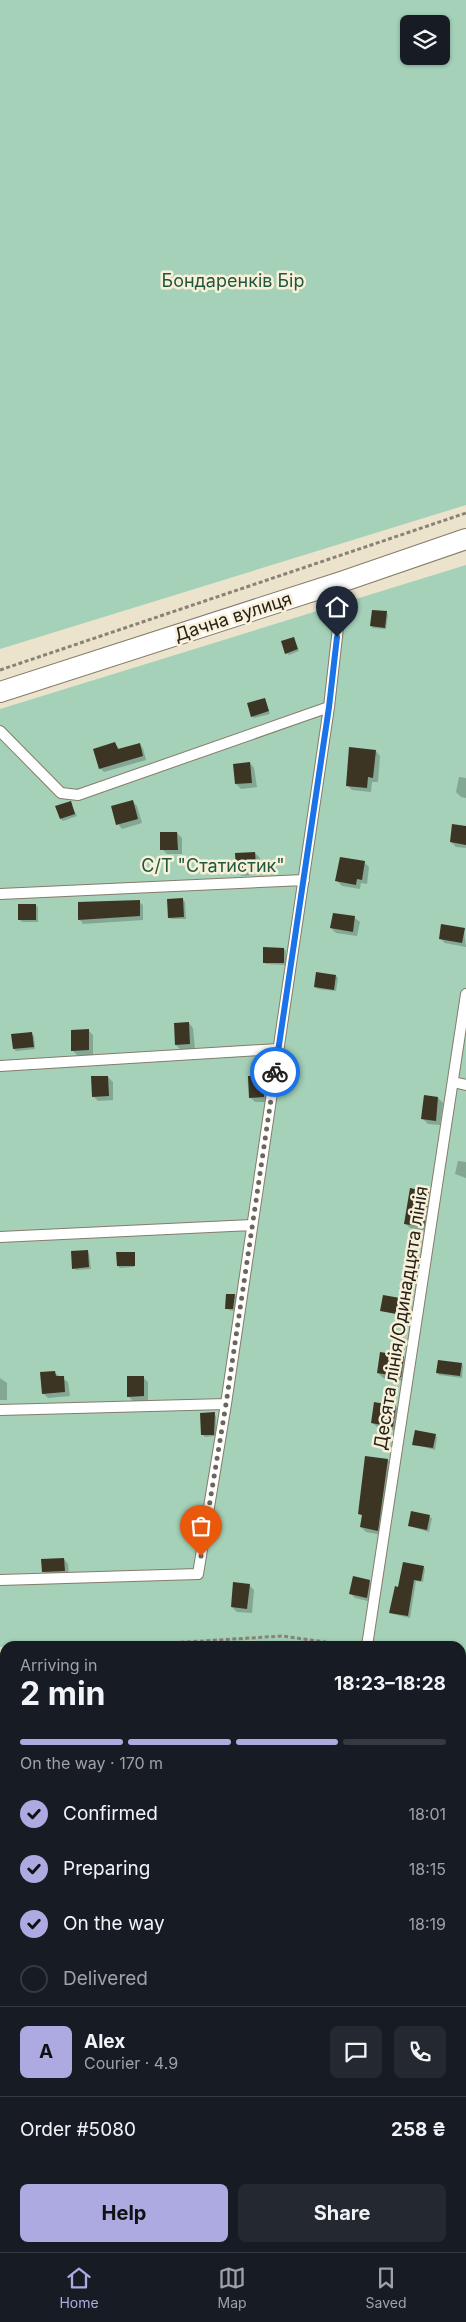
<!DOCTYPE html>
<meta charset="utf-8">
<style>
body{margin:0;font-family:Inter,sans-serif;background:#242831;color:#f1f3f6;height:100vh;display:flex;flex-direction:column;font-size:19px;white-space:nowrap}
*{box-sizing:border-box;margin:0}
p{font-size:16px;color:#9ea1a6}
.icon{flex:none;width:28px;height:28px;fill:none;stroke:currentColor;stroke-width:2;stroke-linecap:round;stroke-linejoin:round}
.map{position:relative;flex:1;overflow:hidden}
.details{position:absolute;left:0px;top:1641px;width:466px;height:611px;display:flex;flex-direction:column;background:#171b24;border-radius:15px 15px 0 0;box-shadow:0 1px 4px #0004}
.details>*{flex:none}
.controls{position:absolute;left:400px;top:15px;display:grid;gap:10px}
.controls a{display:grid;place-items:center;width:50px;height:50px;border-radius:8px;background:#171b24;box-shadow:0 1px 4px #0004;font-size:25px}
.pin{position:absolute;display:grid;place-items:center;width:42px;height:42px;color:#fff;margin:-51px -21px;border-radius:50% 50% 50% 0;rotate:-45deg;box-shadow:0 0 5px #0007}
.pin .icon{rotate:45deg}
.courier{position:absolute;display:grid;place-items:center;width:50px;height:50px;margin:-25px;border:4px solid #1a73e8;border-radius:50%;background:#fff;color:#222;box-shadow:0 1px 6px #0007}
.summary em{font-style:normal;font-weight:700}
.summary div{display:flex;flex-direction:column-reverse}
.summary{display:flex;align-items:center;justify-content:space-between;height:85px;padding:0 20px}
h1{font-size:32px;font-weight:700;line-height:38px}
.bar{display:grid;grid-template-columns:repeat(4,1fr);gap:8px 5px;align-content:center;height:60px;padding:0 20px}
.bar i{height:6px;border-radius:4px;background:#363941}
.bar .active{background:#adaae2}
.bar p{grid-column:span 4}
.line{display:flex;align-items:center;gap:12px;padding:0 20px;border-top:1px solid #363941}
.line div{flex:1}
.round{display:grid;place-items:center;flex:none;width:52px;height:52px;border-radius:8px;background:#242831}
ol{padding:0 20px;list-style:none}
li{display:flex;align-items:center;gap:15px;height:55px}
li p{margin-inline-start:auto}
li .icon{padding:5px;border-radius:50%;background:#adaae2;color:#111;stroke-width:4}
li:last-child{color:#9ea1a6}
li i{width:28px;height:28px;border:2px solid #363941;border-radius:50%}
.cta{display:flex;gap:10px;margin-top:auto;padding:10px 20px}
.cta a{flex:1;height:58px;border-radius:8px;background:#adaae2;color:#111;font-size:20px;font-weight:700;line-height:58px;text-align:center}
.cta a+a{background:#242831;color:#f1f3f6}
.tabs{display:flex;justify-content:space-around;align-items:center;height:70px;border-top:1px solid #363941;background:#171b24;font-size:14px;color:#9ea1a6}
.tabs a{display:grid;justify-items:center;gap:2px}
.tabs .active{color:#adaae2}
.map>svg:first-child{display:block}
.green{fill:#a4d1b8;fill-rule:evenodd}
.shadow{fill:#0003}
.building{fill:#3d3524}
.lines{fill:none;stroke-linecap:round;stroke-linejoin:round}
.service-casing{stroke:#857c69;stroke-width:12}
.minor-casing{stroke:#857c69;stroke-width:22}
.path{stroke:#8a8374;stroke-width:3;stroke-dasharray:4 2.5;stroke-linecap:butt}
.service{stroke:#fff;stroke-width:10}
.minor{stroke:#fff;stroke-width:20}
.done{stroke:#6b6659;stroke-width:5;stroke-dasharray:0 9}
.route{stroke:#1a73e8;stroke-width:6}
.labels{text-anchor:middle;stroke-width:5;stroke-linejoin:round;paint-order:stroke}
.park-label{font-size:18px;fill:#1f583e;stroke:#f9f0da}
.street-label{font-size:18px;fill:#26221a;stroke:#f9f0da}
</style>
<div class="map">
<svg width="466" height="2252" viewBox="0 0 466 2252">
<rect width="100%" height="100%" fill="#ece3cd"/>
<path class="green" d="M0,0H466V505L0,649ZM409,24H441V56H409Z
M466,565V2252H0V1654L5,1653V2248H461V1646H151L271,1640L0,1647V709Z"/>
<path class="shadow" d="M386,612L388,615L386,629L373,628L371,626Z
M293,638L299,651L289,655L286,653Z
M265,700L270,714L254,718L252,716Z
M115,744L120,750L139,744L143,748L146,760L104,772L100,768Z
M376,751L380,756L378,782H372L371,792L352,790L347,785Z
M250,763L254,768L257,787L241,789L236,784Z
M459,777L466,778V798L461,797L456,792Z
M132,801L137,806L142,823L122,829L118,824Z
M70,802L77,816L63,821L61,819Z
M466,827V848L456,847L451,842Z
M177,833L182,838V854H167L162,849Z
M255,853L260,858V870H253V875L242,876L237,871Z
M364,862L369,867L367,884L361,883L360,889L342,886L337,881Z
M183,900L185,902L186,919H171L169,917Z
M139,902L143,905V920L83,924L80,920Z
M35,905L38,907V922H22L20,920Z
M355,918L360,922L357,936L336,933L331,928Z
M464,930L466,947L445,943L440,938Z
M284,949L286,951V965L266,964L264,962Z
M336,976L338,978L336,991L318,989L315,987Z
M189,1023L193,1028L195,1049L181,1050L176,1045Z
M88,1030L93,1035V1055H77L72,1050Z
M32,1034L34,1036L35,1049L16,1051L14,1049Z
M108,1077L113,1082V1100L98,1101L93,1096Z
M264,1077L268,1082L269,1102H255L250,1097Z
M438,1098L443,1103L440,1125L428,1124L423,1119Z
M458,1161L466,1162V1178L455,1174Z
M428,1193L433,1198L428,1231L410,1228L405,1223Z
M87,1251L89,1253L91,1269L76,1270L74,1268Z
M134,1254V1267L120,1268L118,1266Z
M235,1295L237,1297L235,1311L229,1310L227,1308Z
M399,1299L402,1301L399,1315L382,1311Z
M403,1357L408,1362L405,1381L383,1378L378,1373Z
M461,1364L463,1366L462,1378L439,1375L437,1373Z
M55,1373L68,1382L70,1396L48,1398L43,1393Z
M143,1377L148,1382V1401H133L128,1396Z
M0,1378L7,1383V1400H0Z
M376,1404L396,1407L401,1412L398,1431L377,1427L372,1422Z
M214,1414L216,1416V1436L205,1437L203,1435Z
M435,1435L437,1437L435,1450L413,1444Z
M366,1457L388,1460L393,1465L382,1535L366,1532L361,1527L363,1517L360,1513Z
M412,1513L432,1518L429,1532L409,1526Z
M64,1559L68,1564L69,1576H48L43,1571Z
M423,1567L425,1569L423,1582L416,1581L410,1618L393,1614L390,1612L399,1588Z
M369,1581L374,1586L372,1602L355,1598L350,1593Z
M249,1585L254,1590L252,1613L237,1612L232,1607Z"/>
<path class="building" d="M372,610L387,611L385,628L370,626Z
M294,637L298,649L285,654L281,641Z
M265,698L269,711L251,717L247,703Z
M115,742L118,749L140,743L143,756L99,769L93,749Z
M349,747L376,750L373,778L368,777L367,788L346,786Z
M250,762L252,783L235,784L233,764Z
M133,800L138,819L116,825L111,806Z
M71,801L75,814L60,819L55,806Z
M452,824L466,826V845L450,842Z
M160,832H177L178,850H160Z
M255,852L256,865L249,866V871H236L235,853Z
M340,857L365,861L362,880L357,879L356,885L335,881Z
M183,898L184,917L168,918L167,899Z
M140,900V916L78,920V902Z
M18,904H36V920H18Z
M333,913L355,916L353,932L330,928Z
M441,924L465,928L462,943L439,939Z
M263,947L284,948V963H263Z
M316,972L336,975L334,990L314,987Z
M189,1022L190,1044L175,1045L174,1023Z
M89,1029V1050L71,1051V1030Z
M32,1032L34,1047L13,1049L11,1034Z
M91,1076H108L109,1096L92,1097Z
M248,1076H264V1097L249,1098Z
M424,1095L438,1097L436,1121L421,1119Z
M410,1188L429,1192L424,1227L404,1224Z
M88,1250L89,1267L72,1269L71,1251Z
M116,1252H135V1266H117Z
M226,1294H235L233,1309H225Z
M383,1295L400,1298L397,1314L380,1311Z
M380,1352L404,1356L401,1377L377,1373Z
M438,1360L462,1363L460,1376L436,1373Z
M55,1371L56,1376H64L65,1392L42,1394L40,1372Z
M127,1376H144V1396L127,1397Z
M374,1402L396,1406L393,1427L371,1423Z
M215,1412L214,1435H201L200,1413Z
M415,1430L436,1434L433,1448L412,1445Z
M365,1456L388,1459L378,1531L360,1527L362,1515L358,1514Z
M411,1511L430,1515L427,1530L408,1526Z
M64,1558L65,1571L42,1572L41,1559Z
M403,1562L424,1566L421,1581L414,1580L408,1616L389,1613L395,1586L398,1587Z
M353,1576L370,1580L367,1598L349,1594Z
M233,1582L250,1584L247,1609L231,1607Z"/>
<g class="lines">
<defs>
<path id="service" d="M0,731L61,793L78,795L329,707
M0,894L304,880
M0,1066L278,1049
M453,1082L466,1085
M0,1237L252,1225
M0,1410L226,1404
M0,1580L198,1574L226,1404L329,707L339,619
M367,1646L466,994"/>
<path id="minor" d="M0,692L341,582L466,539"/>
</defs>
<use href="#service" class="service-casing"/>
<use href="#minor" class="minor-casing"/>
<path class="path" d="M0,670L466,513
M122,1646L282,1636L325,1642L336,1646
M0,1654L5,1653
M461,1739L466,1743"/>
<use href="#service" class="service"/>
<use href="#minor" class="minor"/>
</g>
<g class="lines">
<path class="done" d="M201,1556L226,1404L275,1072"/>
<path class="route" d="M275,1072L329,707L337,637"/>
</g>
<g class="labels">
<g class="park-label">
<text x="233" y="287">Бондаренків Бір</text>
<text x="213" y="872">С/Т "Статистик"</text>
</g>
<g class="street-label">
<text transform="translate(233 617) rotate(-18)" y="6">Дачна вулиця</text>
<text transform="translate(401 1318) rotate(-81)" y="6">Десята лінія/Одинадцята лінія</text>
</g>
</g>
</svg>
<div class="controls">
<a><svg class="icon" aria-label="layers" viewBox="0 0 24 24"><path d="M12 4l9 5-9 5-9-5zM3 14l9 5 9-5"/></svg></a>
</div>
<div class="pin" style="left:201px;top:1556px;background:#ea580c"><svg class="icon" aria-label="bag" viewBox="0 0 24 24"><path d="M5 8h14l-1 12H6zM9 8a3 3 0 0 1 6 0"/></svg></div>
<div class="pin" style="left:337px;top:637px;background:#1f2937"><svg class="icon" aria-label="home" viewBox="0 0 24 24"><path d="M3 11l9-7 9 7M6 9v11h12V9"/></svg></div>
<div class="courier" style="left:275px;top:1072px"><svg class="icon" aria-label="bike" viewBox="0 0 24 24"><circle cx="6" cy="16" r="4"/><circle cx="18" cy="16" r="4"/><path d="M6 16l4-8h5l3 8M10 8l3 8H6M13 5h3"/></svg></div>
<section class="details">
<div class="summary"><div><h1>2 min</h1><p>Arriving in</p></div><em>18:23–18:28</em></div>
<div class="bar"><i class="active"></i><i class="active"></i><i class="active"></i><i></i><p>On the way · 170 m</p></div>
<ol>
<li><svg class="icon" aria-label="check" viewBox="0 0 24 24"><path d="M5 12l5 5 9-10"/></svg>Confirmed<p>18:01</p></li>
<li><svg class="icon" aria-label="check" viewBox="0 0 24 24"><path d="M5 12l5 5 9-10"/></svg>Preparing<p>18:15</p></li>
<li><svg class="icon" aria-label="check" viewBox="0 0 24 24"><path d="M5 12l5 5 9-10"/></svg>On the way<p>18:19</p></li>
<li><i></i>Delivered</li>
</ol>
<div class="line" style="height:90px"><b class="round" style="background:#adaae2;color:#111">A</b><div><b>Alex</b><p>Courier · 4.9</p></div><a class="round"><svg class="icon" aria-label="chat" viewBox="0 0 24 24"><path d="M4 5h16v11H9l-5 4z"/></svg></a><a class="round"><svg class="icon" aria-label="phone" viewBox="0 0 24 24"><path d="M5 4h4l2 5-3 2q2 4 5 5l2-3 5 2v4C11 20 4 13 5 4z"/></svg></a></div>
<div class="line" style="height:65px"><div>Order #5080</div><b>258 ₴</b></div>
<div class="cta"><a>Help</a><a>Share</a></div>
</section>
</div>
<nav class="tabs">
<a class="active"><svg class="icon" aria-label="home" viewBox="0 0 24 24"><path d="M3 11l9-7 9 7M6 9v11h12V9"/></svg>Home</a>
<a><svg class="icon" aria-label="map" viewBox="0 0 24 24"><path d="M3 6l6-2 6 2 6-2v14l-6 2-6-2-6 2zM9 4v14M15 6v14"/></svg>Map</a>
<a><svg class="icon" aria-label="saved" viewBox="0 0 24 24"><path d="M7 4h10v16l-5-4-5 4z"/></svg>Saved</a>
</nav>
